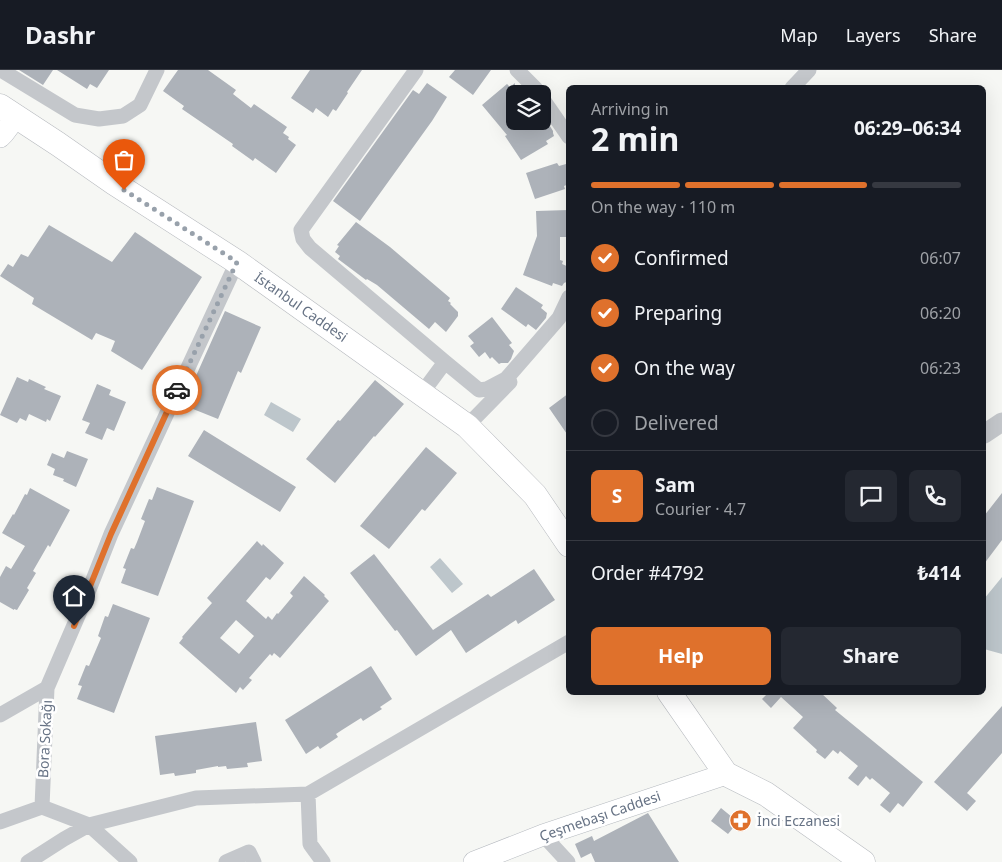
<!DOCTYPE html>
<meta charset="utf-8">
<style>
body{margin:0;font-family:"Noto Sans",sans-serif;background:#242831;color:#f1f3f6;height:100vh;display:flex;flex-direction:column;font-size:19px;white-space:nowrap}
*{box-sizing:border-box;margin:0}
p{font-size:16px;color:#9ea1a6}
.icon{flex:none;width:28px;height:28px;fill:none;stroke:currentColor;stroke-width:2;stroke-linecap:round;stroke-linejoin:round}
.map{position:relative;flex:1;overflow:hidden}
.side{position:absolute;left:566px;top:15px;width:420px;height:610px;display:flex;flex-direction:column;background:#171b24;border-radius:8px;box-shadow:0 5px 20px #0002}
.side>*{flex:none}
.buttons{position:absolute;left:506px;top:15px;display:grid;gap:10px}
.buttons a{display:grid;place-items:center;width:45px;height:45px;border-radius:8px;background:#171b24;box-shadow:0 5px 20px #0002;font-size:25px}
.pin{position:absolute;display:grid;place-items:center;width:42px;height:42px;color:#fff;margin:-51px -21px;border-radius:50% 50% 50% 0;rotate:-45deg;box-shadow:0 0 5px #0007}
.pin .icon{rotate:45deg}
.courier{position:absolute;display:grid;place-items:center;width:50px;height:50px;margin:-25px;border:4px solid #df712c;border-radius:50%;background:#fff;color:#222;box-shadow:0 1px 6px #0007}
.headline em{font-style:normal;font-weight:700}
.headline div{display:flex;flex-direction:column-reverse}
.headline{display:flex;align-items:center;justify-content:space-between;height:85px;padding:0 25px}
h1{font-size:32px;font-weight:700;line-height:38px}
.bar{display:grid;grid-template-columns:repeat(4,1fr);gap:8px 5px;align-content:center;height:60px;padding:0 25px}
.bar i{height:6px;border-radius:4px;background:#363941}
.bar .current{background:#df712c}
.bar p{grid-column:span 4}
.line{display:flex;align-items:center;gap:12px;padding:0 25px;border-top:1px solid #363941}
.line div{flex:1}
.round{display:grid;place-items:center;flex:none;width:52px;height:52px;border-radius:8px;background:#242831}
ol{padding:0 25px;list-style:none}
li{display:flex;align-items:center;gap:15px;height:55px}
li p{margin-inline-start:auto}
li .icon{padding:5px;border-radius:50%;background:#df712c;color:#fff;stroke-width:4}
li:last-child{color:#9ea1a6}
li i{width:28px;height:28px;border:2px solid #363941;border-radius:50%}
.cta{display:flex;gap:10px;margin-top:auto;padding:10px 25px}
.cta a{flex:1;height:58px;border-radius:8px;background:#df712c;color:#fff;font-size:20px;font-weight:700;line-height:58px;text-align:center}
.cta a+a{background:#242831;color:#f1f3f6}
header{display:flex;align-items:center;gap:30px;box-sizing:border-box;height:70px;padding:0 25px;background:#171b24;border-bottom:1px solid #363941}
header strong{font-size:24px}
nav{display:flex;gap:28px;margin-inline-start:auto;font-size:18px}
.map>svg:first-child{display:block}
.water{fill:#bdc6cb}
.building{fill:#adb2b9;fill-rule:evenodd}
.lines{fill:none;stroke-linecap:round;stroke-linejoin:round}
.secondary-casing{stroke:#b6bac0;stroke-width:22}
.primary-casing{stroke:#b7babf;stroke-width:25}
.minor{stroke:#c4c7cb;stroke-width:15}
.tertiary{stroke:#c4c7cb;stroke-width:19}
.secondary{stroke:#fff;stroke-width:21}
.primary{stroke:#fff;stroke-width:24}
.done{stroke:#98a1ab;stroke-width:5;stroke-dasharray:0 9}
.route{stroke:#df712c;stroke-width:6}
.labels{text-anchor:middle;stroke-width:5;stroke-linejoin:round;paint-order:stroke}
.street-label{font-size:14px;fill:#667284;stroke:#fff}
.poi-label{font-size:14px;fill:#667284;stroke:#fff;text-anchor:start}
</style>
<header>
<strong>Dashr</strong>
<nav><a>Map</a><a>Layers</a><a>Share</a></nav>
</header>
<div class="map">
<svg width="1002" height="792" viewBox="0 0 1002 792">
<rect width="100%" height="100%" fill="#f6f7f4"/>
<path class="water" d="M271,332L301,349L293,362L264,345Z
M440,488L463,514L452,523L430,497Z
M1002,507V584L984,579V529Z"/>
<path class="building" d="M19,0H53L43,15Z
M57,0H109L97,18L90,14L87,19Z
M178,0H208L236,20L233,24L251,38L254,34L287,57L283,63L289,67L288,69L296,75L276,103L255,88L253,91L232,76L233,74L182,39L184,36L163,21Z
M310,0H362L347,22L348,23L336,41L333,39L328,47L316,38L313,43L291,28Z
M455,0H491L473,25L449,7Z
M427,13L447,27L432,51L360,151L333,131L413,20L419,24Z
M515,13V51H542L543,49L545,53H548L553,61V63L554,66L546,71L548,74L521,90L505,66L507,65L482,35L507,14L510,17Z
M557,93L559,96L566,94L569,102V114L564,116L565,119L535,129L526,103Z
M569,140V167H560V190L563,191L562,194L569,197V211L564,213L562,216L553,213L552,216L523,205L537,166L536,141Z
M356,152L390,177L450,228L448,231L451,233L450,234L458,242V246L446,262L435,252L429,259L377,215L367,209L366,210L338,189L340,186L335,182L339,176L337,175Z
M49,155L112,192L135,162L202,207L142,300L111,281L115,271L96,263L92,270L32,234L34,228L0,206L8,194L13,197L21,184L28,187Z
M516,217L543,235L541,238L547,243L546,248L536,260L528,254L526,257L501,239Z
M225,241L261,257L241,303L238,301L218,349L183,335Z
M492,247L512,273L509,275L514,281L511,289L508,293H501L499,294L492,287L490,289L485,282L479,287L470,276L474,273L468,266Z
M17,307L28,312L29,309L46,317L44,319L61,326L50,351L47,349L46,352L29,344L26,351L20,348L17,353L0,345Z
M375,310L404,334L375,367L374,366L335,413L306,389L338,350L340,351Z
M97,314L111,320L109,325L126,332L114,361L107,358L102,370L85,363L90,353L82,350Z
M569,323V367L549,338Z
M204,360L296,417L280,442L188,386Z
M426,377L457,403L425,441L422,439L389,479L360,456Z
M67,381L88,389L76,417L63,411L64,409L53,405L55,399L47,395L52,383L64,388Z
M157,417L194,431L158,526L121,513L126,499L123,498L131,478L134,479L137,472L145,451L141,449L149,429L152,430Z
M30,418L70,440L50,477L48,475L33,501L36,503L27,518L29,520L17,540L14,539V540L0,532V507L6,496L11,499L25,476L2,463L13,444L14,445L25,424L27,425Z
M1002,423V470L984,494V446Z
M257,471L262,476L263,474L284,493L270,510L266,507L246,531L266,549L268,546L272,550L277,543L278,544L293,526L290,523L304,506L325,525L324,526L329,531L280,588L274,583L272,586L270,584L249,608L252,610L243,620L240,617L236,623L179,573L183,568L182,567L212,533L207,528ZM236,550L254,566L239,584L220,568Z
M374,484L433,560L488,524L491,527L534,499L555,530L518,554L516,550L466,583L451,560L416,586L397,560L395,561L350,503Z
M113,534L150,548L114,643L77,629L82,616L78,615L86,595L89,596L101,568L98,566L105,546L108,547Z
M371,596L392,629L380,637L382,639L363,651L361,648L342,660L336,664L338,667L320,679L318,676L306,684L285,650Z
M769,622H820L837,638L835,640L923,712L903,737L898,733L890,743L880,735L890,723L872,708L870,710L866,706L858,716L848,708L858,696L840,681L838,684L833,680L825,689L816,682L817,680L793,658L803,647L781,627L771,638L762,629Z
M1002,636V683L967,723L976,731L967,741L934,712Z
M256,652L262,691L247,693L248,697L227,699L226,696L218,697V696L196,700V703L175,706L174,703L160,705L155,666Z
M721,738L738,752L728,764L711,751Z
M648,743L679,792H595L591,783L581,788L575,774L592,766L594,771Z"/>
<g class="lines">
<defs>
<path id="secondary" d="M0,67L4,63L16,47
M474,792L543,765L726,704"/>
<path id="primary" d="M0,36L58,74L114,113L237,192L467,356L535,425L569,475
M669,622L726,704L766,724L863,792"/>
</defs>
<use href="#secondary" class="secondary-casing"/>
<use href="#primary" class="primary-casing"/>
<path class="minor" d="M1,0L75,45L99,49L123,46L140,35L157,0
M416,0L301,160L303,169L310,178L445,292L479,320L487,319L506,309L559,248L569,227
M517,0L536,19L539,24
M792,18L809,0
M542,28L569,67
M422,323L445,292
M467,356L510,312
M0,645L47,618
M308,724L310,774L323,792
M42,737L47,618L87,525L111,464L237,192
M0,752L42,737L89,755L130,792
M543,765L568,792
M28,792L64,769L89,755L196,728L308,724L569,572
M226,792L249,782L254,792"/>
<path class="tertiary" d="M984,364L1002,352"/>
<use href="#secondary" class="secondary"/>
<use href="#primary" class="primary"/>
</g>
<g class="lines">
<path class="done" d="M124,120L237,192L177,320"/>
<path class="route" d="M74,556L111,464L177,320"/>
</g>
<defs>
<symbol id="pharmacy-disc" viewBox="-11 -11 22 22"><circle r="9.5" fill="#df712c" stroke="#fff"/><path d="M-2-6h4v4h4v4h-4v4h-4v-4h-4v-4h4Z" fill="#fff"/></symbol>
</defs>
<g fill-rule="evenodd">
<use href="#pharmacy-disc" x="728" y="738" width="25" height="25"/>
</g>
<g class="labels">
<g class="street-label">
<text transform="translate(301 237) rotate(35)" y="5">İstanbul Caddesi</text>
<text transform="translate(45 669) rotate(-87)" y="5">Bora Sokağı</text>
<text transform="translate(600 746) rotate(-19)" y="5">Çeşmebaşı Caddesi</text>
</g>
<g class="poi-label">
<text x="757" y="756">İnci Eczanesi</text>
</g>
</g>
</svg>
<div class="buttons">
<a><svg class="icon" aria-label="layers" viewBox="0 0 24 24"><path d="M12 4l9 5-9 5-9-5zM3 14l9 5 9-5"/></svg></a>
</div>
<div class="pin" style="left:124px;top:120px;background:#ea580c"><svg class="icon" aria-label="bag" viewBox="0 0 24 24"><path d="M5 8h14l-1 12H6zM9 8a3 3 0 0 1 6 0"/></svg></div>
<div class="pin" style="left:74px;top:556px;background:#1f2937"><svg class="icon" aria-label="home" viewBox="0 0 24 24"><path d="M3 11l9-7 9 7M6 9v11h12V9"/></svg></div>
<div class="courier" style="left:177px;top:320px"><svg class="icon" aria-label="car" viewBox="0 0 24 24"><path d="M5 17H2v-5l4-1 3-4h7l3 4 3 1v5h-3M9 17h6M6 11h13"/><circle cx="7" cy="17" r="2"/><circle cx="17" cy="17" r="2"/></svg></div>
<section class="side">
<div class="headline"><div><h1>2 min</h1><p>Arriving in</p></div><em>06:29–06:34</em></div>
<div class="bar"><i class="current"></i><i class="current"></i><i class="current"></i><i></i><p>On the way · 110 m</p></div>
<ol>
<li><svg class="icon" aria-label="check" viewBox="0 0 24 24"><path d="M5 12l5 5 9-10"/></svg>Confirmed<p>06:07</p></li>
<li><svg class="icon" aria-label="check" viewBox="0 0 24 24"><path d="M5 12l5 5 9-10"/></svg>Preparing<p>06:20</p></li>
<li><svg class="icon" aria-label="check" viewBox="0 0 24 24"><path d="M5 12l5 5 9-10"/></svg>On the way<p>06:23</p></li>
<li><i></i>Delivered</li>
</ol>
<div class="line" style="height:90px"><b class="round" style="background:#df712c;color:#fff">S</b><div><b>Sam</b><p>Courier · 4.7</p></div><a class="round"><svg class="icon" aria-label="chat" viewBox="0 0 24 24"><path d="M4 5h16v11H9l-5 4z"/></svg></a><a class="round"><svg class="icon" aria-label="phone" viewBox="0 0 24 24"><path d="M5 4h4l2 5-3 2q2 4 5 5l2-3 5 2v4C11 20 4 13 5 4z"/></svg></a></div>
<div class="line" style="height:65px"><div>Order #4792</div><b>₺414</b></div>
<div class="cta"><a>Help</a><a>Share</a></div>
</section>
</div>
